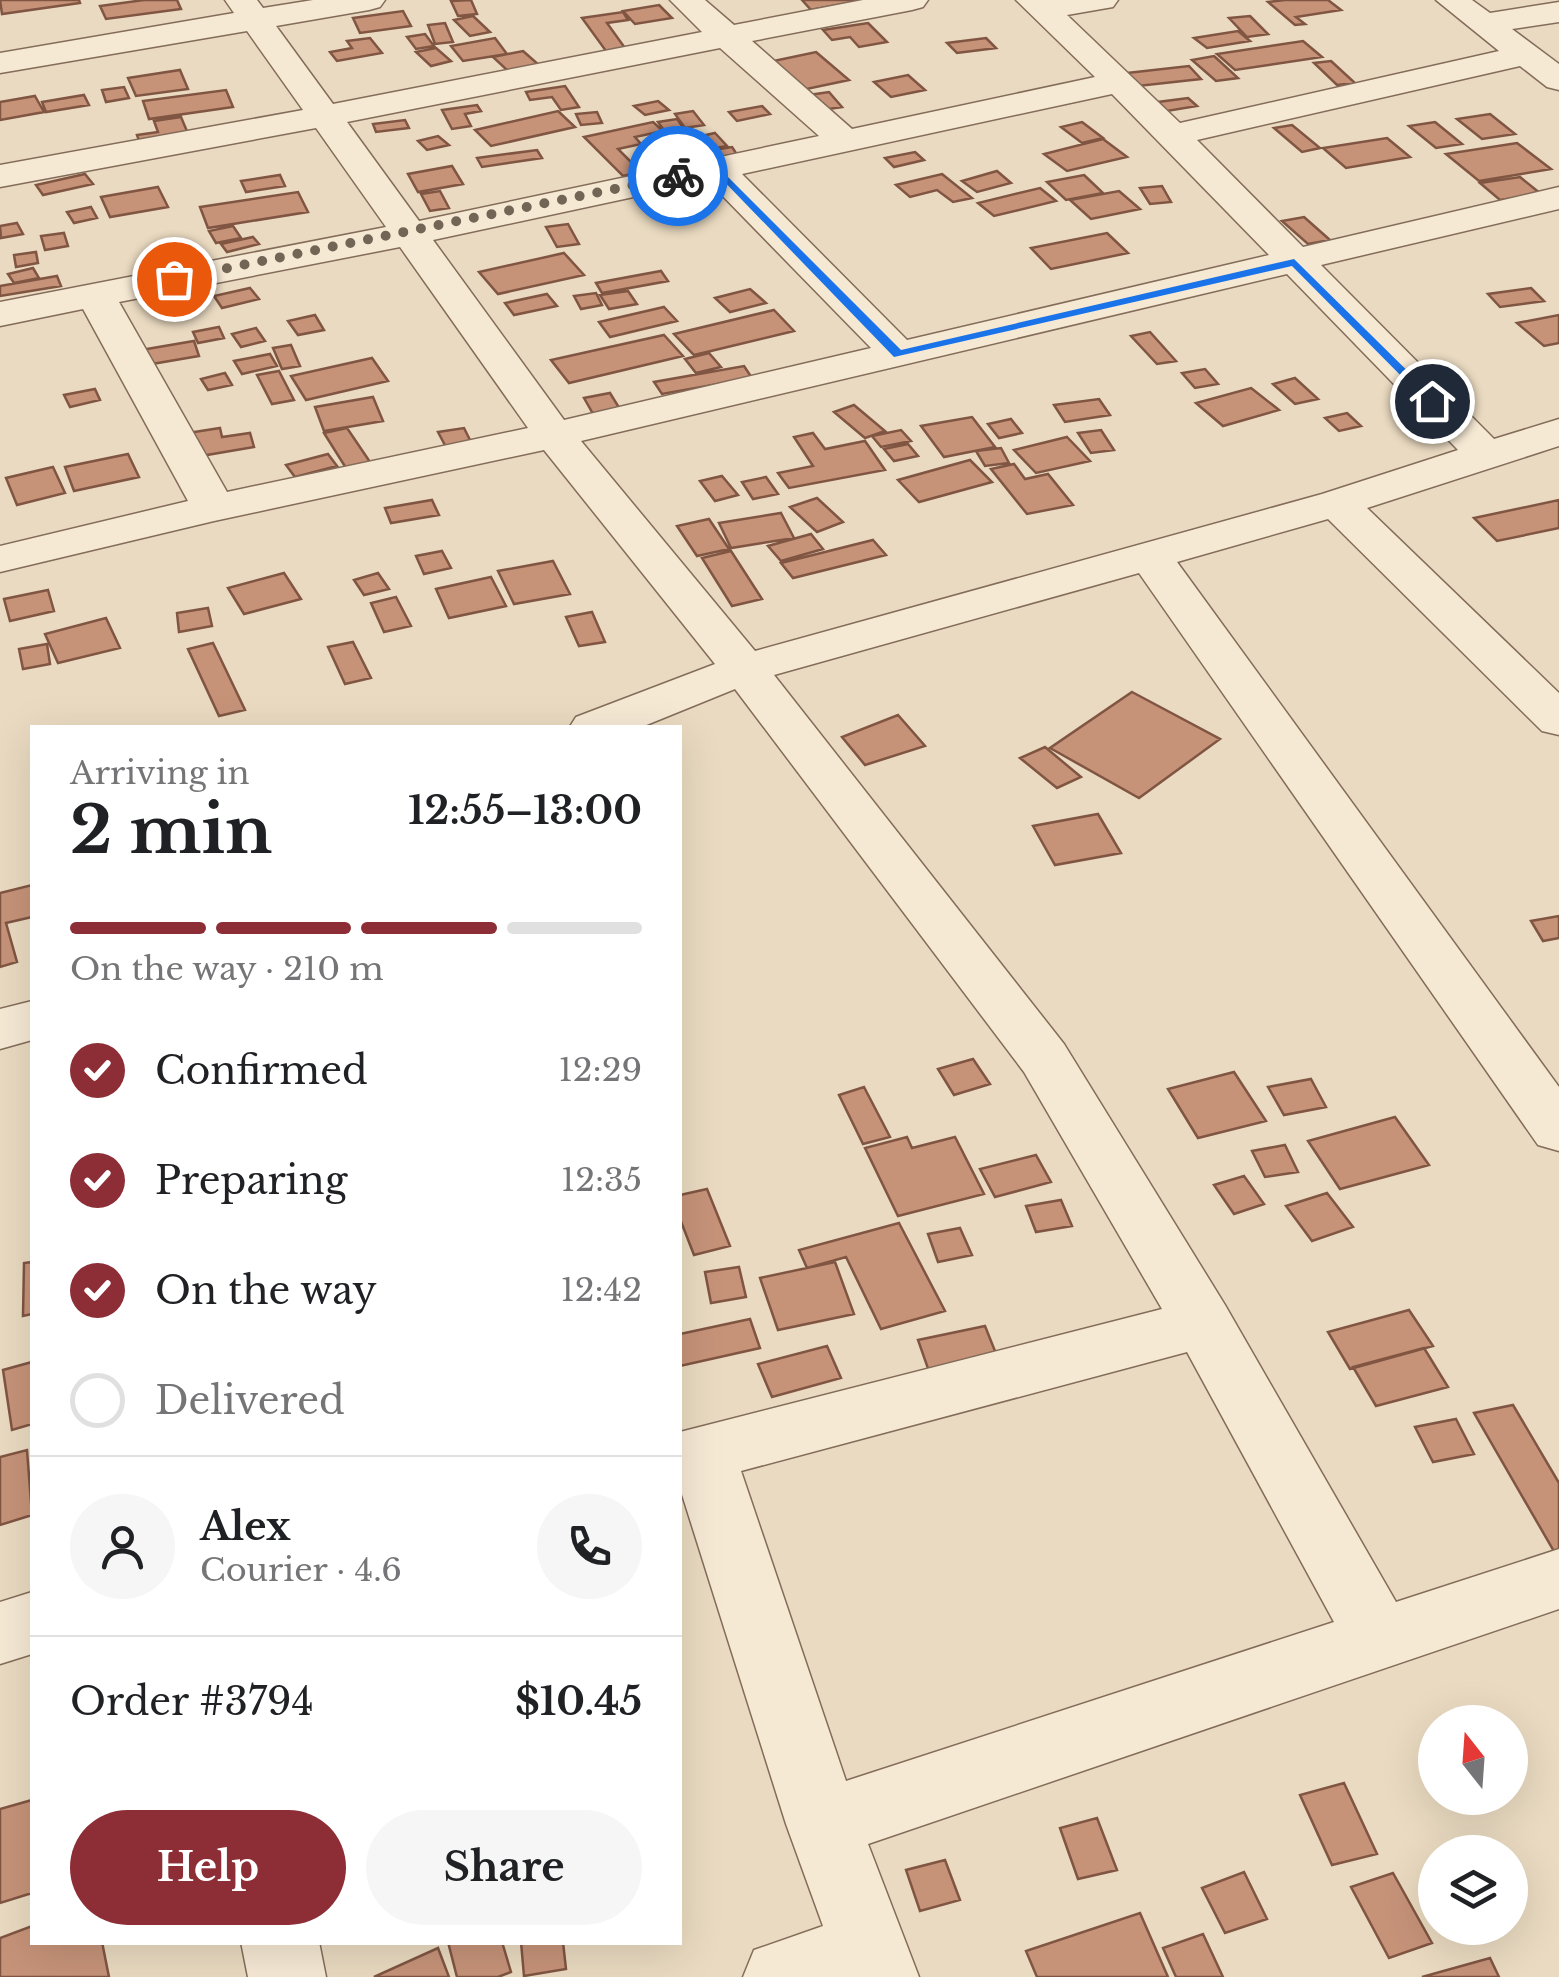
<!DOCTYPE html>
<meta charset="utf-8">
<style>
body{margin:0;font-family:"Libre Baskerville",serif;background:#f6f6f6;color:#202124;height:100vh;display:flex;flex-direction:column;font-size:38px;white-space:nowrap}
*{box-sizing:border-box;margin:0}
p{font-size:32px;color:#757577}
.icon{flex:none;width:55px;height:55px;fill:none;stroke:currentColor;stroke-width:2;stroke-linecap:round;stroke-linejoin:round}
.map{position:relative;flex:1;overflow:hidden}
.panel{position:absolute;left:30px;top:725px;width:652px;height:1220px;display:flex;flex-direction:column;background:#fff;border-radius:0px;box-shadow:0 10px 40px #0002}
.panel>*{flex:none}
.needle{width:65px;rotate:343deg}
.controls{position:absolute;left:1418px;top:1705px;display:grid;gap:20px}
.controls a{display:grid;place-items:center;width:110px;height:110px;border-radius:50%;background:#fff;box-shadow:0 10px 40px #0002;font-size:50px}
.pin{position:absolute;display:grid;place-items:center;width:85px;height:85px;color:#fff;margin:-42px;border:5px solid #fff;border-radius:50%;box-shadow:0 2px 10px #0007}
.courier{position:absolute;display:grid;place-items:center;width:100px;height:100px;margin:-50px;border:8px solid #1a73e8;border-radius:50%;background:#fff;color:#222;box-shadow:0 2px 12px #0007}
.overview em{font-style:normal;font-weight:700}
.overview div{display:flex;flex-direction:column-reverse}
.overview{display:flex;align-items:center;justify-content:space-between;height:170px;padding:0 40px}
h1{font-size:65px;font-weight:700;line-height:75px}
.bar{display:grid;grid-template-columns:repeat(4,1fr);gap:15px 10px;align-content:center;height:120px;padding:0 40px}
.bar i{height:12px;border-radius:8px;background:#e0e0e0}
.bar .active{background:#8d2e37}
.bar p{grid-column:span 4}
.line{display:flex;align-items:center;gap:25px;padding:0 40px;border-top:2px solid #e0e0e0}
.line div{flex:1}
.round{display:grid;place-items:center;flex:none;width:105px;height:105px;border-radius:52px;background:#f6f6f6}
ol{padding:0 40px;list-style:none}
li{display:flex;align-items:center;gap:30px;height:110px}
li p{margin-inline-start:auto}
li .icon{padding:10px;border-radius:50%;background:#8d2e37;color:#fff;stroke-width:4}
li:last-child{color:#757577}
li i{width:55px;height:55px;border:5px solid #e0e0e0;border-radius:50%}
.primary-button{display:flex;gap:20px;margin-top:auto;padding:20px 40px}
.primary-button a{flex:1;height:115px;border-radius:60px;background:#8d2e37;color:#fff;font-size:40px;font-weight:700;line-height:115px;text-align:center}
.primary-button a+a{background:#f6f6f6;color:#202124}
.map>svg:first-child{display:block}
.building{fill:#c69379;stroke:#805542;stroke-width:2.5}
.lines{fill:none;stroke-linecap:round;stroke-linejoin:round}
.minor-casing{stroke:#836c5a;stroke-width:3}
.minor{fill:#f6e9d4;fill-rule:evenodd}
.route{fill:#1a73e8}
.done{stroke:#736556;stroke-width:10;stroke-dasharray:0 18}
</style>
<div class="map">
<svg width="1559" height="1977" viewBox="0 0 1559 1977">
<rect width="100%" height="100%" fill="#eadac1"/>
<path class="building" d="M0,0H79L80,3L2,14Z
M144,0H177L181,9L106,19L100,6Z
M471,0L477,14L458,16L451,1Z
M802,0H865L811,10Z
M1285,0H1328L1341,10L1296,17L1305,24L1295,25L1268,2Z
M659,5L672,18L635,24L623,11Z
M403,11L411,26L360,33L353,18Z
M623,12L628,20L607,23L625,48L606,51L582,18Z
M473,16L490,32L470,36L454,20Z
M1250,16L1268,34L1247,37L1229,18Z
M445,23L453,42L435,44L428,25Z
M868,23L887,42L859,47L850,37L832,40L823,30Z
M1238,31L1250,41L1207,48L1194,38Z
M425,34L434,46L416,49L407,37Z
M370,38L382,53L337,61L330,52L352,48L347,41Z
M495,38L507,54L463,61L451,46Z
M986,38L996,48L957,53L947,43Z
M1303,41L1322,57L1235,70L1217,54Z
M436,48L451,61L431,66L416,52Z
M523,51L539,65L509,72L493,57Z
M816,52L849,80L802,90L769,62Z
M1214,56L1238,78L1216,81L1192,60Z
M1331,61L1355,83L1337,85L1314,63Z
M1189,66L1201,79L1138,86L1127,73Z
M180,70L188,89L136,96L128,78Z
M908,75L925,90L891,97L874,82Z
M565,86L579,107L561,110L552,97L530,100L526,92Z
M124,87L129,98L106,102L102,90Z
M226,90L233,107L149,119L143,101Z
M829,92L842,107L822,110L809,95Z
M84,95L89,105L46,112L42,102Z
M35,96L44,112L0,120V102Z
M1188,98L1197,106L1167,111L1158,102Z
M658,101L669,110L645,115L634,106Z
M477,105L481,111L465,114L471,126L452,129L442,110Z
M762,106L770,114L737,121L729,112Z
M558,111L575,127L491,146L475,130Z
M693,111L704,125L685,128L675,114Z
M597,112L602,123L581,125L576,114Z
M1490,114L1515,134L1482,139L1457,119Z
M181,117L189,136L140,143L137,135L158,132L154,121Z
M677,119L700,151L681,154L658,122Z
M405,120L409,128L376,132L373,124Z
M653,122L663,131L635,137L641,144L618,149L641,172L623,176L584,137Z
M1082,122L1103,138L1082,143L1061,127Z
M1435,122L1462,144L1436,148L1409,126Z
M1292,125L1320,148L1302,152L1274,128Z
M715,133L727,146L705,150L693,138Z
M438,136L449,145L427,150L418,141Z
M1387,138L1410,157L1346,168L1323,148Z
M1103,139L1127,157L1067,171L1044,154Z
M1517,143L1551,169L1479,181L1446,154Z
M732,147L738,156L689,164L683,155Z
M537,150L542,158L482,167L477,158Z
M915,152L924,160L894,167L885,158Z
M452,166L463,184L418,192L408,174Z
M997,171L1011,183L977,192L962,181Z
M85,174L93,184L43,195L36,185Z
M942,174L972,198L953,202L937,190L910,197L896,185Z
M280,175L285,186L246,192L241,181Z
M1084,175L1103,193L1066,200L1047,182Z
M1520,177L1541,194L1500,200L1480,183Z
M1162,186L1171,202L1150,204L1140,188Z
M158,187L168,207L110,217L101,197Z
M1040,188L1056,201L994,216L978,203Z
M440,191L449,208L430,211L421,194Z
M1119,191L1140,209L1091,219L1070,200Z
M298,192L308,212L208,228L200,207Z
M91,207L97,218L74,223L67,212Z
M1304,217L1330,240L1308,244L1282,221Z
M17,223L23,234L1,238L0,226Z
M568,224L579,244L557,247L546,227Z
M233,226L241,238L216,243L209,231Z
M64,233L68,246L45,250L41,236Z
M1107,233L1128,253L1051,269L1031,248Z
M253,237L259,244L227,252L221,244Z
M36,252L38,263L16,267L14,255Z
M564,253L584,275L498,294L479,272Z
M33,268L39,278L14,283L8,274Z
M661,271L668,281L602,293L596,283Z
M57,276L61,286L0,296V286Z
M250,288L259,299L222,308L214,296Z
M1531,288L1544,301L1500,307L1488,294Z
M750,289L766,303L730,312L715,298Z
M628,291L637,304L609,309L600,295Z
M596,293L602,305L581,309L574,296Z
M547,294L557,306L514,315L505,303Z
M664,307L677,321L610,337L599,322Z
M774,310L794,331L694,355L674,334Z
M315,315L324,330L298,335L288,321Z
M1559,315V343L1544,346L1517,323Z
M219,327L224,338L198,343L193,332Z
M256,328L265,341L241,347L232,334Z
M1150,332L1176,361L1157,364L1131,336Z
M664,335L683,356L569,383L551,360Z
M194,341L199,356L146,365L141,350Z
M291,345L300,366L282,369L273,348Z
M709,353L721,367L696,373L685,359Z
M270,354L277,366L242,374L234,361Z
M372,358L388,381L306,400L291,376Z
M744,366L752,378L662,394L654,382Z
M1205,369L1218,384L1195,388L1182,373Z
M279,371L294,400L272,404L257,375Z
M225,373L232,385L208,390L201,379Z
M1295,378L1318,399L1295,404L1273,384Z
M1251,388L1279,410L1223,426L1196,403Z
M95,389L100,400L70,407L64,395Z
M610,393L623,414L596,419L584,398Z
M373,397L383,421L324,431L315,407Z
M1099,399L1110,415L1065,422L1054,405Z
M854,405L885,431L865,438L834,412Z
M1347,413L1361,426L1339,431L1325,418Z
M972,417L995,447L944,457L921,426Z
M1011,419L1022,433L999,438L988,424Z
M220,428L222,437L250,433L254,447L195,457L188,433Z
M347,428L370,462L346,468L324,433Z
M464,428L471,442L446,447L438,432Z
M901,430L911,441L881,447L872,436Z
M1101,430L1114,450L1091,453L1078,433Z
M813,433L825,449L865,441L885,470L789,488L778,473L813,466L794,437Z
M1067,437L1090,461L1036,473L1014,450Z
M908,444L918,456L894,461L884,449Z
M1001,448L1009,463L985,466L976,451Z
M128,454L139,477L74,491L65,467Z
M328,454L337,466L295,477L286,465Z
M970,460L992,482L919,502L898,480Z
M1014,464L1025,479L1048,474L1073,505L1027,514L991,469Z
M53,467L65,493L17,505L6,478Z
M722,476L738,495L715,501L700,481Z
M766,477L778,494L753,499L742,482Z
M817,498L843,522L817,532L790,507Z
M432,500L439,515L391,523L385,508Z
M1559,500V528L1497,541L1474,518Z
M781,513L794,538L731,548L719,523Z
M709,519L729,549L697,556L677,526Z
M811,534L823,549L781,561L768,546Z
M873,540L886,555L793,578L781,563Z
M442,551L451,568L424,574L416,556Z
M731,551L762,599L732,606L702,558Z
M553,561L570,594L514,604L498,571Z
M284,573L301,599L244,614L228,588Z
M378,573L389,589L364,595L354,580Z
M491,577L506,606L449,618L436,589Z
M48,590L54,611L10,621L4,599Z
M396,597L411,626L384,632L371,603Z
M208,608L212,626L179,632L177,613Z
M592,612L605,642L579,646L566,617Z
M106,618L120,648L58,663L45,634Z
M353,642L371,678L345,684L328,647Z
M213,643L245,710L219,716L188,649Z
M47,644L50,664L23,669L19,649Z
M1132,692L1220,739L1139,798L1050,748Z
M898,715L925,746L865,765L842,737Z
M1045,747L1081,777L1057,788L1020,758Z
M1098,814L1121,853L1055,865L1033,826Z
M32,885V917L6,923L17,962L0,967V893Z
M1559,916V938L1543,941L1531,921Z
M973,1059L990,1084L954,1095L938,1069Z
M1234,1072L1266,1121L1198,1138L1168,1089Z
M1311,1079L1326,1107L1284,1115L1268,1087Z
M864,1087L890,1137L863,1144L839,1095Z
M1395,1117L1429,1165L1340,1189L1308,1141Z
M907,1137L912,1148L955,1137L984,1194L898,1216L865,1148Z
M1285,1145L1298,1172L1265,1177L1252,1151Z
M1036,1155L1051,1182L995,1197L980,1169Z
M1244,1176L1264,1204L1234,1214L1214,1185Z
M707,1189L730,1246L694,1255L680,1219V1195Z
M1327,1193L1353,1227L1312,1241L1286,1206Z
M1061,1200L1072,1226L1036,1232L1026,1206Z
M899,1223L945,1311L881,1329L846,1257L807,1268L799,1250Z
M960,1228L972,1255L938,1262L928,1234Z
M32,1262V1314L23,1316L24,1263Z
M835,1262L854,1314L778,1330L760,1278Z
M739,1267L746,1297L711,1303L705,1272Z
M1409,1310L1433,1346L1350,1369L1328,1332Z
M750,1319L760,1348L680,1366V1334Z
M985,1326L999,1361L931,1377L918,1340Z
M827,1346L841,1378L772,1397L758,1364Z
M1424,1348L1448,1387L1376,1406L1353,1367Z
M32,1362V1424L12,1430L3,1370Z
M1513,1405L1559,1483V1560L1474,1413Z
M1456,1419L1474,1454L1433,1462L1415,1427Z
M27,1450L32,1515L0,1525V1457Z
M1344,1783L1377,1854L1332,1865L1300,1795Z
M32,1800V1893L0,1903V1809Z
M1097,1818L1117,1870L1078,1879L1060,1828Z
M945,1860L960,1900L920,1911L906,1870Z
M1244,1872L1267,1919L1225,1933L1202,1888Z
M1393,1873L1432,1943L1389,1958L1351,1887Z
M1140,1913L1168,1977H1037L1026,1951Z
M32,1926V1942H102L109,1977H0V1938Z
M1203,1934L1223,1977H1176L1163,1948Z
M448,1942H502L511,1972L498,1977H457Z
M521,1942H563L566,1969L524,1976Z
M438,1948L449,1977H374Z
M1490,1958L1499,1977H1422Z"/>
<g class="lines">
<defs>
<path id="minor" d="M225,0H257L263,8L313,0H385L380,7L369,10L276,26L333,104L702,32L670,0H705L734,25L863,0H928L923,7L912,10L752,41L852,129L1095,77L1016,0H1118L1113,7L1067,15L1180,123L1499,51L1436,0H1472L1490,13L1559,2V22L1512,29L1559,64V90L1547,87L1520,66L1197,140L1303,247L1559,187V209L1321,265L1494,439L1559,419V446L1367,508L1559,693V735L1542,731L1328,519L1177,562L1559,1087V1151L1538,1145L1139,573L774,675L1064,1044L1225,1305L1396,1602L1559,1549V1609L868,1844L919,1977H743L754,1950L823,1926L786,1824L680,1488V1432L1162,1309L1024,1072L735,689L639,728H569L576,717L715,664L544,450L214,521L0,572V546L188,501L83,309L0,326V302L386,227L316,128L0,187V165L303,110L247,31L0,73V53L234,13ZM720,48L819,136L419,221L347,122ZM1112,94L1269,255L907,340L742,174ZM708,181L871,348L564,420L433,240ZM400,247L528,428L227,492L119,302ZM1287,274L1458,450L1322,494L755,651L581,441ZM1187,1352L1334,1622L846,1781L741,1471Z
M32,1001V1040L0,1049V1009Z
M32,1592V1654L0,1664V1602Z
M241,1942H319L326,1977H248Z"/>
</defs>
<use href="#minor" class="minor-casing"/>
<use href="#minor" class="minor"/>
</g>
<path class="route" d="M716,165L901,350L1294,259L1438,401L1428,403L1292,266L894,357L714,171L678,179L673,176Z"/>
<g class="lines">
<path class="done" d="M174,279L678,176"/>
</g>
</svg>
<div class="controls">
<a><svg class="needle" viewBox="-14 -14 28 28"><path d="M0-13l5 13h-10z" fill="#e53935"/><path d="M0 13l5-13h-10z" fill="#757577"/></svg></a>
<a><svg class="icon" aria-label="layers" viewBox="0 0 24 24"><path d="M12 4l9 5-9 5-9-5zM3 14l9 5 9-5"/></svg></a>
</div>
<div class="pin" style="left:174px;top:279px;background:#ea580c"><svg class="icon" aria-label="bag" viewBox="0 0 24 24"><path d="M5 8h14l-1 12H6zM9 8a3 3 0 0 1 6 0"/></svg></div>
<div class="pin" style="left:1432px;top:401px;background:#1f2937"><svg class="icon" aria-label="home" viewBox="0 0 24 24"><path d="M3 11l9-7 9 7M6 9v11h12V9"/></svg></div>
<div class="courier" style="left:678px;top:176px"><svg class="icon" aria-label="bike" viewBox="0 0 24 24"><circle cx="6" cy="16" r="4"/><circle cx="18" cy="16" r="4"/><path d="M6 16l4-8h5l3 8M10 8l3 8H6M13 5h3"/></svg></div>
<section class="panel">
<div class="overview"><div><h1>2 min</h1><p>Arriving in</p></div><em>12:55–13:00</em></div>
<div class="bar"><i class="active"></i><i class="active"></i><i class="active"></i><i></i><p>On the way · 210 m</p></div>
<ol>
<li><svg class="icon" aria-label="check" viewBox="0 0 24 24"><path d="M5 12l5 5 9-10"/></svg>Confirmed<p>12:29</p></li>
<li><svg class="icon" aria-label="check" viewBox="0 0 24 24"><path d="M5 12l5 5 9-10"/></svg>Preparing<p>12:35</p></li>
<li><svg class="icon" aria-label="check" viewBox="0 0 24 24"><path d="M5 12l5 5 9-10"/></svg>On the way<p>12:42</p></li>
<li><i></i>Delivered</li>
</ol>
<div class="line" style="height:180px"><a class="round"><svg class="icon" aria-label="person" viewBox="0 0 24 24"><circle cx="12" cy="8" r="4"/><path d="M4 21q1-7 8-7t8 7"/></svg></a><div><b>Alex</b><p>Courier · 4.6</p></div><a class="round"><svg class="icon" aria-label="phone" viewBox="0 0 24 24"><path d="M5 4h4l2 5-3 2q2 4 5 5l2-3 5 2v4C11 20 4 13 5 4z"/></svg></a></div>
<div class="line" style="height:130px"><div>Order #3794</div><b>$10.45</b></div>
<div class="primary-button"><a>Help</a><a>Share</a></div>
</section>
</div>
